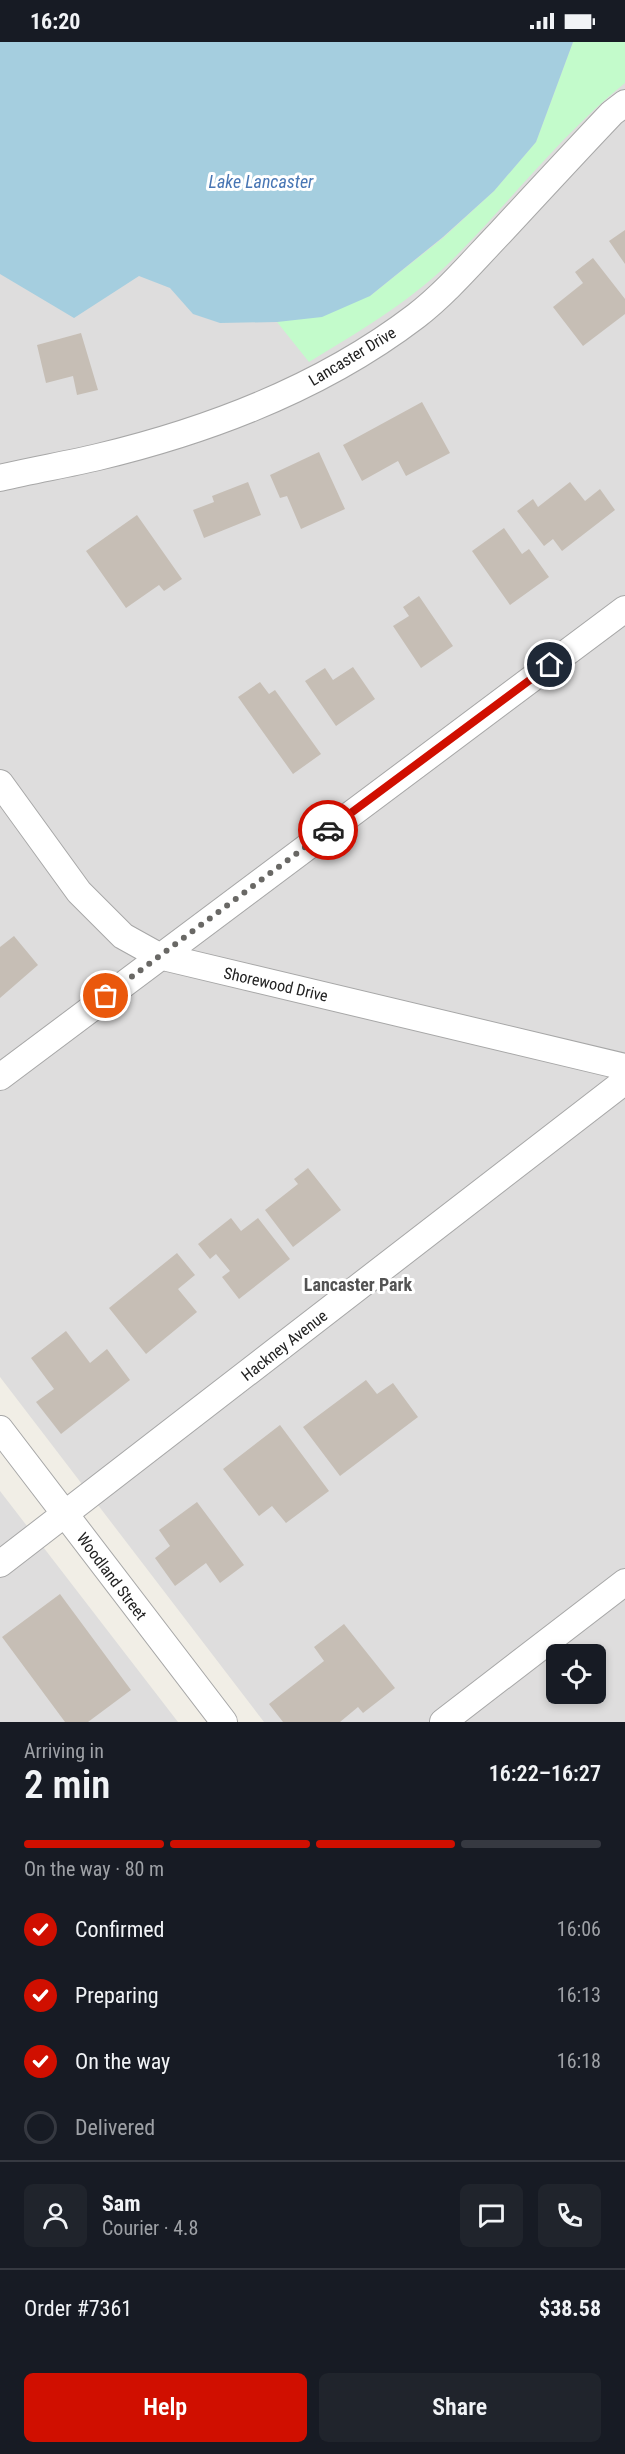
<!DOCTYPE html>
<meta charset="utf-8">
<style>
body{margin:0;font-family:"Roboto Condensed",sans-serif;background:#20242c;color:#f1f3f6;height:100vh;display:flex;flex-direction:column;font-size:22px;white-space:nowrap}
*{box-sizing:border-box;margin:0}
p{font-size:20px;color:#9ea1a6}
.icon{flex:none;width:33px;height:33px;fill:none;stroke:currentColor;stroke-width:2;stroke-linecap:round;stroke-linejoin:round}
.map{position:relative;height:1680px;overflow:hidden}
.sheet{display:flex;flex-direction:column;background:#171b24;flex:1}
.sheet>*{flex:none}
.buttons{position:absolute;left:546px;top:1602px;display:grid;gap:12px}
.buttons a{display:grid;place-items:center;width:60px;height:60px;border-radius:9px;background:#171b24;box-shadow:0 3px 9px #0003;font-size:30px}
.pin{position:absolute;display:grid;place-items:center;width:51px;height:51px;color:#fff;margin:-26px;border:3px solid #fff;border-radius:50%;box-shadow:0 2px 6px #0007}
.courier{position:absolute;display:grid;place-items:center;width:60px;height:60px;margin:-30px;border:4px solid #d00f00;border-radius:50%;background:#fff;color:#222;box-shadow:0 2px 8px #0007}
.overview em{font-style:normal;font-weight:600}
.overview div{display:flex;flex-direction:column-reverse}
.overview{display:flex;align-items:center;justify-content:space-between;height:102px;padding:0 24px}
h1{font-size:39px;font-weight:600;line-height:45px}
.bar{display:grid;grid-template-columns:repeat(4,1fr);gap:9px 6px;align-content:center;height:72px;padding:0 24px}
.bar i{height:8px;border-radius:4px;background:#363941}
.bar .active{background:#d00f00}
.bar p{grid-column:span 4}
.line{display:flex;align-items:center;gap:15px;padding:0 24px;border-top:2px solid #363941}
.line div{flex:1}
.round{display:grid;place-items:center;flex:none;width:63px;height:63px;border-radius:9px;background:#20242c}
ol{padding:0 24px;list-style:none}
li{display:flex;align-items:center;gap:18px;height:66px}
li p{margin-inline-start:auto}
li .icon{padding:6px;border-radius:50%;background:#d00f00;color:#fff;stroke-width:4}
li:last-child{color:#9ea1a6}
li i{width:33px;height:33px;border:3px solid #363941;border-radius:50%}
.primary-button{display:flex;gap:12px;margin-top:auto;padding:12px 24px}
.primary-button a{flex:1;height:69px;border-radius:9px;background:#d00f00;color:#fff;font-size:24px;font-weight:600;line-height:69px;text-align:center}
.primary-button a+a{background:#20242c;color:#f1f3f6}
.status{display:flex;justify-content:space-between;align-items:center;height:42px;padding:0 30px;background:#171b24;direction:ltr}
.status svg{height:16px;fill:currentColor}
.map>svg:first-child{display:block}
.residential{fill:#dedddd;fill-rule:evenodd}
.park{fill:#c3fbcb}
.water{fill:#a5cedf}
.building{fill:#c6beb5}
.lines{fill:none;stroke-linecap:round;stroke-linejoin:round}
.minor-casing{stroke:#a7a7a7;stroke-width:28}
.minor{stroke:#fff;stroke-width:26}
.done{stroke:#696865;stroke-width:6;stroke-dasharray:0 10.8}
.route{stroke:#d00f00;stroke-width:8}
.labels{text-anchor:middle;stroke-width:6;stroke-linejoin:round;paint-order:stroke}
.street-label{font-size:16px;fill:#202020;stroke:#fff}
.water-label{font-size:18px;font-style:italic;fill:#4876b4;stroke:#fff}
.neighbourhood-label{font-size:18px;font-weight:bold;fill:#535353;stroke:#fff}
</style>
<div class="status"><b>16:20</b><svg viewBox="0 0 49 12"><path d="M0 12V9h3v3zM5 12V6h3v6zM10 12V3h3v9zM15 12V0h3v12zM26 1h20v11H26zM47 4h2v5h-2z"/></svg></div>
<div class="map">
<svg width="625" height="1680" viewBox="0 0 625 1680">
<rect width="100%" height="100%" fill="#f1eee6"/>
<path class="residential" d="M0,0H625V1680H264L0,1335ZM556,1612H596V1652H556Z
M0,1449L178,1680H0Z"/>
<path class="park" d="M573,0H625V41C559,94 507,164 447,223C406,262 357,291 309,320L277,280L370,254L443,196L494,149L536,100Z"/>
<path class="water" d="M0,0H573L536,100L494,149L443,195L370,254L322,275L277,280L220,281L193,272L170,246L139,234L74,276L0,232Z"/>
<path class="building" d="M625,188V222L609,199Z
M593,216L625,257V272L583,304L553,265L583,241L575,230Z
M81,291L98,348L77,353L73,334L46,341L37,303Z
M422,360L450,411L406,434L398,419L362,439L343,403Z
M319,410L345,467L301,487L287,454L280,456L270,433Z
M248,440L261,473L204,496L193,468L214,460L212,454Z
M570,440L585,459L600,447L615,468L562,509L553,497L544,504L517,469L533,457L538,465Z
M137,473L182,537L164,549L159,543L126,566L86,509Z
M504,486L522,512L529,507L549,535L510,563L472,509Z
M419,554L453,604L421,626L393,584L409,574L403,565Z
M353,625L375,657L336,684L305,639L325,626L333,638Z
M260,640L269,652L275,648L321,712L293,732L238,655Z
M14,894L38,923L0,956V905Z
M308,1126L341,1168L293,1205L265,1168L298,1142L294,1137Z
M231,1176L241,1189L258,1176L290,1217L239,1257L222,1235L230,1229L216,1212L210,1217L198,1202Z
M177,1211L195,1233L178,1247L197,1270L146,1312L109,1266Z
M66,1289L90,1321L107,1307L130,1338L61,1392L36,1360L54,1347L31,1316Z
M366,1338L377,1352L393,1341L418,1375L340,1434L303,1385Z
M280,1383L329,1449L286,1481L272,1464L259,1474L223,1427Z
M197,1460L244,1523L220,1541L206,1521L175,1544L155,1516L170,1504L159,1488Z
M60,1552L131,1648L88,1680H65L2,1595Z
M344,1582L395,1646L363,1671L358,1665L340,1680H283L269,1662L324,1619L314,1605Z"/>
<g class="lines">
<defs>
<path id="minor" d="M0,436C32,428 65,423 98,415C211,388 323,345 416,274C447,250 473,219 500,191C537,151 574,111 612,71L625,61
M0,741L79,850L123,894L159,914L625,1025
M0,1035L625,567
M0,1387L224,1680
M0,1522L625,1039
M443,1680L625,1540"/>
</defs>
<use href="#minor" class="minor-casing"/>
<use href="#minor" class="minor"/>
</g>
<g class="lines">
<path class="done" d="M106,954L328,788"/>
<path class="route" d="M328,788L550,623"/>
</g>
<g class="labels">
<g class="street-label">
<text transform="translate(352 314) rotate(-31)" y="6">Lancaster Drive</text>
<text transform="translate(276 942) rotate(13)" y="6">Shorewood Drive</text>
<text transform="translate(284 1303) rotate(-38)" y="6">Hackney Avenue</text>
<text transform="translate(112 1534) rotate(53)" y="6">Woodland Street</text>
</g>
<g class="water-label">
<text x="261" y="146">Lake Lancaster</text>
</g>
<g class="neighbourhood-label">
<text x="358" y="1249">Lancaster Park</text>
</g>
</g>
</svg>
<div class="buttons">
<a><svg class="icon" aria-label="locate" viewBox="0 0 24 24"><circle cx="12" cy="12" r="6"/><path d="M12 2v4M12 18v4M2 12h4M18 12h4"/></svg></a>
</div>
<div class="pin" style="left:106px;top:954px;background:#ea580c"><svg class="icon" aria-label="bag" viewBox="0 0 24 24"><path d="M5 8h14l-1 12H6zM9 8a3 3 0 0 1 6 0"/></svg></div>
<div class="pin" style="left:550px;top:623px;background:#1f2937"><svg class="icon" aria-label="home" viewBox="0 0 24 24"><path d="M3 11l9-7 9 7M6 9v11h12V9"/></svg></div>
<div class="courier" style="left:328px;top:788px"><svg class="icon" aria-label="car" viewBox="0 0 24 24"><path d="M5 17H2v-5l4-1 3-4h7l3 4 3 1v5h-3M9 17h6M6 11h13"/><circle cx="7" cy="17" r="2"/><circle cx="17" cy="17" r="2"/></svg></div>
</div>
<section class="sheet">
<div class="overview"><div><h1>2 min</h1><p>Arriving in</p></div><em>16:22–16:27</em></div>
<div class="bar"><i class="active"></i><i class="active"></i><i class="active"></i><i></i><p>On the way · 80 m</p></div>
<ol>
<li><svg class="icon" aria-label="check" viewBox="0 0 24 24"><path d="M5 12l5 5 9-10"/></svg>Confirmed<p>16:06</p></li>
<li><svg class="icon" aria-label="check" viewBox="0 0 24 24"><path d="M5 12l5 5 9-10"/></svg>Preparing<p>16:13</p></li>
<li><svg class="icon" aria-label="check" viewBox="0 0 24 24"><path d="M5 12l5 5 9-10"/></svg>On the way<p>16:18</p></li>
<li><i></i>Delivered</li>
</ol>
<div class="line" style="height:108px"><a class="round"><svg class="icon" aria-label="person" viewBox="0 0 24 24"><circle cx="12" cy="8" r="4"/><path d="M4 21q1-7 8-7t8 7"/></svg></a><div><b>Sam</b><p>Courier · 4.8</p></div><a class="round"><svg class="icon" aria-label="chat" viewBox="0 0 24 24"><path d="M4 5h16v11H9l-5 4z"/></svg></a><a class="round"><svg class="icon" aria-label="phone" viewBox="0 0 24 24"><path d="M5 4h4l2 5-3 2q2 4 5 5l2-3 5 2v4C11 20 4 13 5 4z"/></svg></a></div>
<div class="line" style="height:78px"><div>Order #7361</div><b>$38.58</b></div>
<div class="primary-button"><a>Help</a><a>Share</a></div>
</section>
